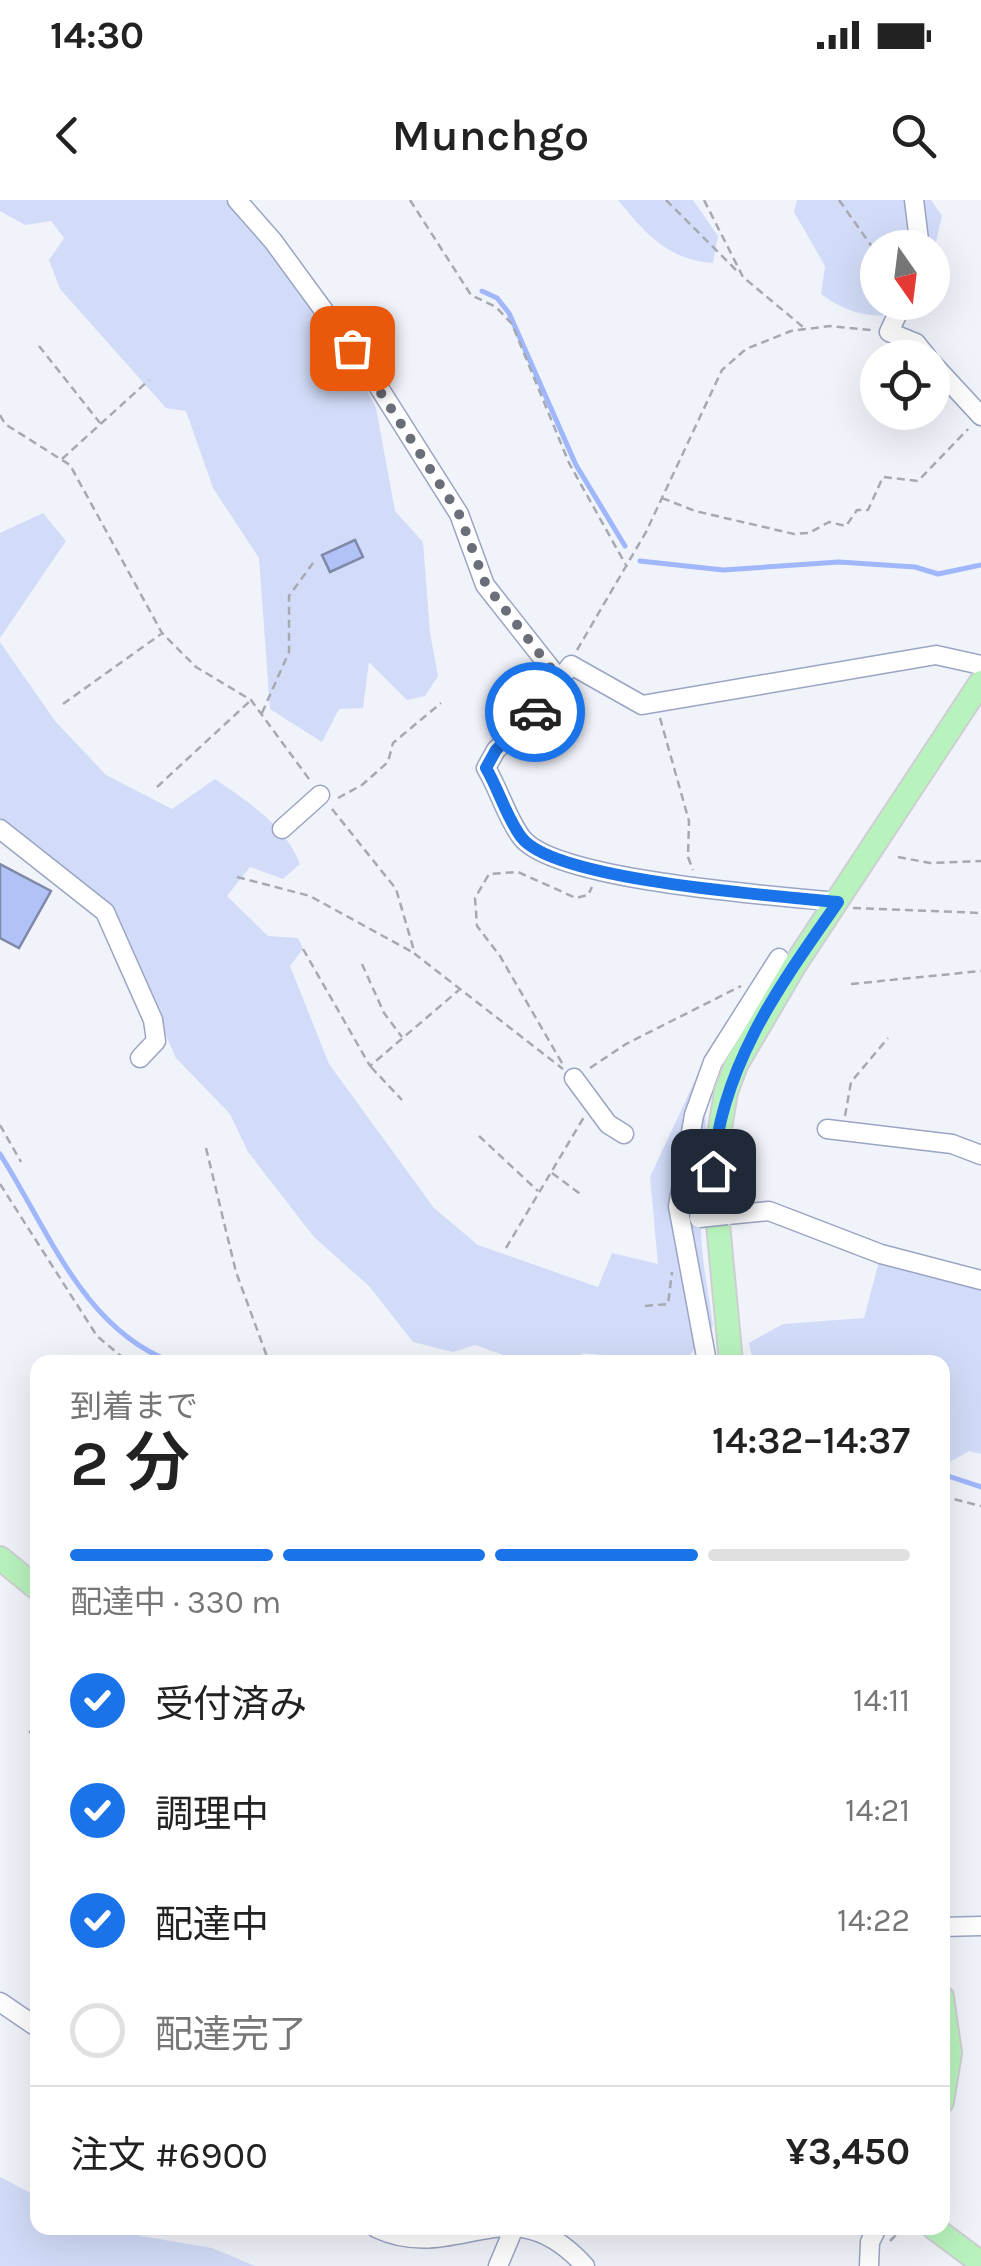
<!DOCTYPE html>
<html lang="ja">
<meta charset="utf-8">
<style>
body{margin:0;font-family:Karla,"Noto Sans JP",sans-serif;background:#f2f2f2;color:#222;height:100vh;display:flex;flex-direction:column;font-size:38px;white-space:nowrap}
*{box-sizing:border-box;margin:0}
p{font-size:32px;color:#767676}
.icon{flex:none;width:55px;height:55px;fill:none;stroke:currentColor;stroke-width:2;stroke-linecap:round;stroke-linejoin:round}
.map{position:relative;flex:1;overflow:hidden}
.drawer{position:absolute;left:30px;top:1155px;width:920px;height:880px;display:flex;flex-direction:column;background:#fff;border-radius:20px;box-shadow:0 10px 40px #0002}
.drawer>*{flex:none}
.needle{width:65px;rotate:166deg}
.controls{position:absolute;left:860px;top:30px;display:grid;gap:20px}
.controls a{display:grid;place-items:center;width:90px;height:90px;border-radius:50%;background:#fff;box-shadow:0 10px 40px #0002;font-size:50px}
.pin{position:absolute;display:grid;place-items:center;width:85px;height:85px;color:#fff;margin:-42px;border-radius:20px;box-shadow:0 5px 15px #0006}
.courier{position:absolute;display:grid;place-items:center;width:100px;height:100px;margin:-50px;border:8px solid #1a73e8;border-radius:50%;background:#fff;color:#222;box-shadow:0 2px 12px #0007}
.overview em{font-style:normal;font-weight:600}
.overview div{display:flex;flex-direction:column-reverse}
.overview{display:flex;align-items:center;justify-content:space-between;height:170px;padding:0 40px}
h1{font-size:65px;font-weight:600;line-height:75px}
.bar{display:grid;grid-template-columns:repeat(4,1fr);gap:15px 10px;align-content:center;height:120px;padding:0 40px}
.bar i{height:12px;border-radius:8px;background:#e0e0e0}
.bar .active{background:#1a73e8}
.bar p{grid-column:span 4}
.line{display:flex;align-items:center;gap:25px;padding:0 40px;border-top:2px solid #e0e0e0}
.line div{flex:1}
ol{padding:0 40px;list-style:none}
li{display:flex;align-items:center;gap:30px;height:110px}
li p{margin-inline-start:auto}
li .icon{padding:10px;border-radius:50%;background:#1a73e8;color:#fff;stroke-width:4}
li:last-child{color:#767676}
li i{width:55px;height:55px;border:5px solid #e0e0e0;border-radius:50%}
.status{display:flex;justify-content:space-between;align-items:center;height:70px;padding:0 50px;background:#fff;direction:ltr}
.status svg{height:28px;fill:currentColor}
header{display:flex;justify-content:space-between;align-items:center;height:130px;padding:0 40px;background:#fff;font-size:45px;font-weight:600}
.map>svg:first-child{display:block}
.green{fill:#d2dcf8}
.lines{fill:none;stroke-linecap:round;stroke-linejoin:round}
.stream{stroke:#a0b7fc;stroke-width:5}
.building{fill:#b0c2f6;stroke:#7f89a7;stroke-width:2.5}
.minor-casing{stroke:#9aa5c3;stroke-width:21}
.major-casing{stroke:#cecfd2;stroke-width:26}
.path{stroke:#a7a9b2;stroke-width:2.5;stroke-dasharray:8 5;stroke-linecap:butt}
.minor{stroke:#fff;stroke-width:18}
.major{stroke:#b8f3bd;stroke-width:22}
.minor-bridge-casing{stroke:#9aa5c3;stroke-width:21;stroke-linecap:butt}
.minor-bridge{stroke:#fff;stroke-width:18}
.done{stroke:#6a6e78;stroke-width:10;stroke-dasharray:0 18}
.route{stroke:#1a73e8;stroke-width:12}
</style>
<div class="status"><b>14:30</b><svg viewBox="0 0 49 12"><path d="M0 12V9h3v3zM5 12V6h3v6zM10 12V3h3v9zM15 12V0h3v12zM26 1h20v11H26zM47 4h2v5h-2z"/></svg></div>
<header><svg class="icon" aria-label="back" viewBox="0 0 24 24"><path d="M15 5l-7 7 7 7"/></svg>Munchgo<svg class="icon" aria-label="search" viewBox="0 0 24 24"><circle cx="10" cy="10" r="6"/><path d="M15 15l6 6"/></svg></header>
<div class="map">
<svg width="981" height="2066" viewBox="0 0 981 2066">
<rect width="100%" height="100%" fill="#f1f3fa"/>
<path class="green" d="M0,0H229L286,69L346,153L376,208L395,311L423,342L430,433L438,476L425,496L407,500L369,462L363,508L339,509L322,542L270,509L259,358L213,288L186,211L166,208L60,89L49,60L64,38L51,21L25,25L0,11Z
M618,0H693L718,36L713,63C668,60 645,33 618,0Z
M797,0H931L942,16L933,55L932,48H878V102L913,103L907,114C871,118 850,115 821,94L825,66L794,12Z
M43,313L66,341L0,438V333Z
M0,442L55,521L106,575L172,609L215,579C248,602 285,625 300,664L283,679L250,667L227,696L268,736L298,738L303,749L290,766L329,864L434,1008L478,1045L598,1087L612,1053L658,1064L650,977L697,876C716,920 698,982 701,1032C702,1063 709,1095 713,1126L684,1162L582,1153L577,1162H524L475,1145L453,1152L413,1142L369,1086L314,1037L248,952L230,914L176,858L110,709L0,618Z
M881,1054L981,1080V1254L969,1251L943,1266L942,1162H753L749,1143L783,1124L864,1118Z
M0,1977L37,1996L38,2028H119L141,2036L212,2048L255,2066H0Z"/>
<g class="lines">
<path class="stream" d="M482,91L497,98L509,113L576,265L625,346
M640,361L723,370L839,362L915,367L938,374L981,365
M0,954C48,1029 83,1129 172,1162
M942,1274L981,1287"/>
</g>
<path class="building" d="M355,340L363,357L330,372L322,355Z
M0,664L51,691L19,748L0,738Z"/>
<g class="lines">
<defs>
<path id="minor" d="M237,0L273,41L371,175L459,314L485,385L560,480
M914,0L920,48
M903,102L889,132L916,143L928,158
M932,163L981,216
M0,629L105,712L153,820L156,841L140,858
M282,629L320,595
M838,702C778,696 556,681 522,638C507,619 499,589 486,568L496,550L533,515L571,465L642,505L936,455L981,465
M574,878L608,924L624,934
M827,929L952,944L981,955
M727,1015L769,1011L881,1054L981,1080
M707,1162L678,1006L694,915L713,862L779,758
M942,1727L981,1726
M0,1802L38,1828
M376,2028C457,2066 509,1982 585,2066
M498,2066L514,2028
M869,2066L870,2042L877,2028"/>
<path id="major" d="M731,1162L713,971L726,892L736,865L796,763L981,482
M0,1358L38,1389
M942,1797L950,1853L942,1902
M934,2028L981,2063"/>
</defs>
<use href="#minor" class="minor-casing"/>
<use href="#major" class="major-casing"/>
<path class="path" d="M410,0L471,95L496,107L512,124L569,263L627,367
M666,0L739,73
M704,0L743,77L803,127
M839,0L875,51L878,80
M39,146L100,223
M0,215L5,224L70,265L162,433L196,467L251,500L309,579
M62,259L149,180
M662,298L695,311L794,334L809,333L829,322L846,326L857,310H868L883,277L918,281L968,229
M577,450L646,332L722,170L746,149L791,131L830,126L871,130
M63,504L161,434
M262,513L289,452V396L313,363
M660,518L689,621L688,657L693,670
M157,587L250,501
M338,598L362,585L388,562L393,543L441,503
M332,609L396,689L415,754L563,869
M898,657L930,663L981,661
M237,677L310,696L414,753
M853,708L981,713
M303,749L370,866L459,790
M362,764L384,813L402,837
M851,784L981,771
M562,863L500,756L477,726L475,698L489,674L518,672L576,698L588,695L592,687
M371,867L402,900
M590,868L626,844L741,786
M845,916L851,882L888,838
M0,925L21,962
M479,936L538,991
M206,948L236,1072L269,1162
M552,973L583,996
M0,984L97,1136L128,1162
M506,1048L584,917
M645,1106L668,1104L672,1072
M942,1296L981,1306
M29,1531L38,1539
M31,1801L38,1783
M890,2041L900,2031"/>
<use href="#minor" class="minor"/>
<use href="#major" class="major"/>
<defs>
<path id="minor-bridge" d="M699,1018L727,1015"/>
</defs>
<use href="#minor-bridge" class="minor-bridge-casing"/>
<use href="#minor-bridge" class="minor-bridge"/>
</g>
<g class="lines">
<path class="done" d="M352,148L459,314L486,385L560,480L535,512"/>
<path class="route" d="M535,512L496,550L486,568C499,590 507,619 522,638C556,681 778,696 838,702C780,785 720,867 713,971"/>
</g>
</svg>
<div class="controls">
<a><svg class="needle" viewBox="-14 -14 28 28"><path d="M0-13l5 13h-10z" fill="#e53935"/><path d="M0 13l5-13h-10z" fill="#767676"/></svg></a>
<a><svg class="icon" aria-label="locate" viewBox="0 0 24 24"><circle cx="12" cy="12" r="6"/><path d="M12 2v4M12 18v4M2 12h4M18 12h4"/></svg></a>
</div>
<div class="pin" style="left:352px;top:148px;background:#ea580c"><svg class="icon" aria-label="bag" viewBox="0 0 24 24"><path d="M5 8h14l-1 12H6zM9 8a3 3 0 0 1 6 0"/></svg></div>
<div class="pin" style="left:713px;top:971px;background:#1f2937"><svg class="icon" aria-label="home" viewBox="0 0 24 24"><path d="M3 11l9-7 9 7M6 9v11h12V9"/></svg></div>
<div class="courier" style="left:535px;top:512px"><svg class="icon" aria-label="car" viewBox="0 0 24 24"><path d="M5 17H2v-5l4-1 3-4h7l3 4 3 1v5h-3M9 17h6M6 11h13"/><circle cx="7" cy="17" r="2"/><circle cx="17" cy="17" r="2"/></svg></div>
<section class="drawer">
<div class="overview"><div><h1>2 分</h1><p>到着まで</p></div><em>14:32–14:37</em></div>
<div class="bar"><i class="active"></i><i class="active"></i><i class="active"></i><i></i><p>配達中 · 330 m</p></div>
<ol>
<li><svg class="icon" aria-label="check" viewBox="0 0 24 24"><path d="M5 12l5 5 9-10"/></svg>受付済み<p>14:11</p></li>
<li><svg class="icon" aria-label="check" viewBox="0 0 24 24"><path d="M5 12l5 5 9-10"/></svg>調理中<p>14:21</p></li>
<li><svg class="icon" aria-label="check" viewBox="0 0 24 24"><path d="M5 12l5 5 9-10"/></svg>配達中<p>14:22</p></li>
<li><i></i>配達完了</li>
</ol>
<div class="line" style="height:130px"><div>注文 #6900</div><b>¥3,450</b></div>
</section>
</div>
